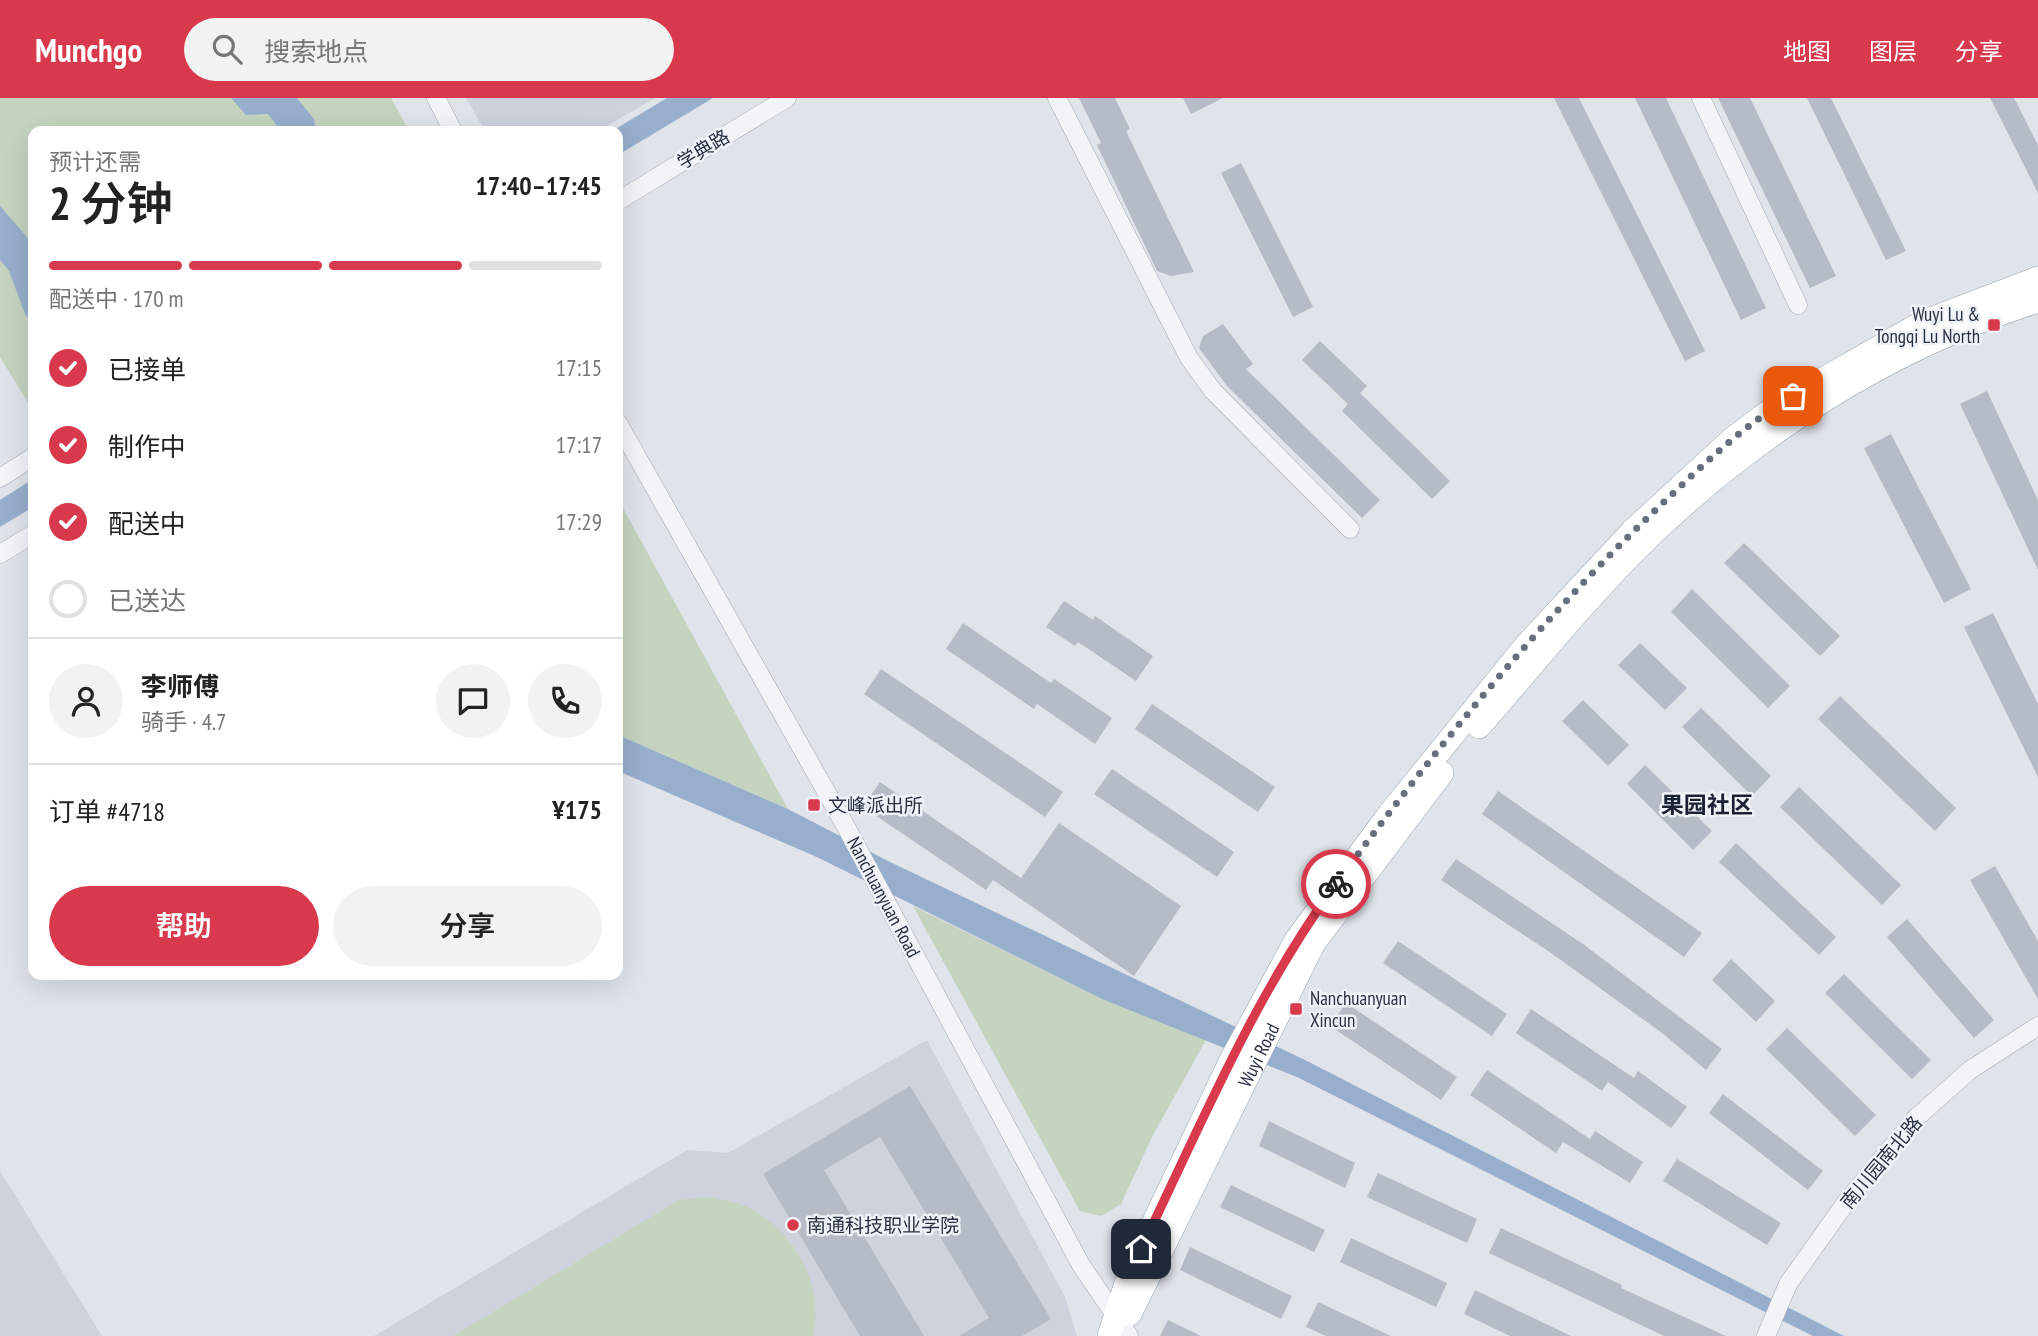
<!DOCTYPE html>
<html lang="zh">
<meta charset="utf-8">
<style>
body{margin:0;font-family:"PT Sans Narrow","Noto Sans SC",sans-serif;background:#f2f2f2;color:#222;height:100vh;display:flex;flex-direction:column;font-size:26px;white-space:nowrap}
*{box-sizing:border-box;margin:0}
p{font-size:23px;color:#767676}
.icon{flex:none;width:38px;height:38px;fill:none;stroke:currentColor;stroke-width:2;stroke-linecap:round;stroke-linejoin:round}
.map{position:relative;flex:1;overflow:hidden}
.sheet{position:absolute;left:28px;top:28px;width:595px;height:854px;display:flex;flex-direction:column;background:#fff;border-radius:14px;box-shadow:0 7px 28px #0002}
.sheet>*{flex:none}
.pin{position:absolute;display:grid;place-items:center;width:60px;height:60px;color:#fff;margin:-30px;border-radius:14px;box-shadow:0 4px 10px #0006}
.courier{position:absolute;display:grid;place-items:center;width:70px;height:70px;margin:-35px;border:5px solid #d9394d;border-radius:50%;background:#fff;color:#222;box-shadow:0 2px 9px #0007}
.overview em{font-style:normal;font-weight:600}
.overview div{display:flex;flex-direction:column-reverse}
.overview{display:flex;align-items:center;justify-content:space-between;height:119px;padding:0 21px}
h1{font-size:46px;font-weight:600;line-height:52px}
.bar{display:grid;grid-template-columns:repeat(4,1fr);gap:10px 7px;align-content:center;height:84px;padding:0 21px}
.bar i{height:9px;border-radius:5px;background:#e0e0e0}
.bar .on{background:#d9394d}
.bar p{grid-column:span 4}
.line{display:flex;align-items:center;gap:18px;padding:0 21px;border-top:2px solid #e0e0e0}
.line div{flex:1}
.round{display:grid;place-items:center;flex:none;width:74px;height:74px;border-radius:37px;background:#f2f2f2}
ol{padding:0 21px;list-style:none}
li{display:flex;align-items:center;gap:21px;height:77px}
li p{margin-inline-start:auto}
li .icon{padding:7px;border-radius:50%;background:#d9394d;color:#fff;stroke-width:4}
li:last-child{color:#767676}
li i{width:38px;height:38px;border:4px solid #e0e0e0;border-radius:50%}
.primary-button{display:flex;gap:14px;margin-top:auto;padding:14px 21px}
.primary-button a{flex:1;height:80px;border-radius:42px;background:#d9394d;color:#fff;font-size:28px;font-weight:600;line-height:80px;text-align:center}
.primary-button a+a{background:#f2f2f2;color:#222}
header{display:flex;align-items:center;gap:42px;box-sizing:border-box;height:98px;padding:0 35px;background:#d9394d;color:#fff}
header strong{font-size:33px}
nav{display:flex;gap:38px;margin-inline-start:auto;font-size:24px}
.search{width:490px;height:63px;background:#f2f2f2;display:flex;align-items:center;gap:18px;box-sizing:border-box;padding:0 24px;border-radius:38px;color:#767676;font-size:26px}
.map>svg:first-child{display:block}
.built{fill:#cdd2dc}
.green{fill:#c4d4bf}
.water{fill:#97afcd}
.building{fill:#b6bcc7}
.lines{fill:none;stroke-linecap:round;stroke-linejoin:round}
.minor-casing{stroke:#a4aab4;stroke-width:19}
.major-casing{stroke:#9da7b6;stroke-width:24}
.minor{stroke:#f2f4f8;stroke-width:18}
.major{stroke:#fff;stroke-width:23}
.done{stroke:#676f7d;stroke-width:7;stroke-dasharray:0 12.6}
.route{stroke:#d9394d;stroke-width:9}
.poi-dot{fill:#d9394d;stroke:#eff2f7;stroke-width:2.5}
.labels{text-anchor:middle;stroke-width:5;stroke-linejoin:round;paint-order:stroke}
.street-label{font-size:19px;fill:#273042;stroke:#eff2f7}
.poi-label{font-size:19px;fill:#273042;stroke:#eff2f7;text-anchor:start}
.quarter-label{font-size:23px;font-weight:bold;fill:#192133;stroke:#eff2f7}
</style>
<header>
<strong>Munchgo</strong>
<div class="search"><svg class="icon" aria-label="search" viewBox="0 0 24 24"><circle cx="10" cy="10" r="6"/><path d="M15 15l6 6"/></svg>搜索地点</div>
<nav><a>地图</a><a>图层</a><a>分享</a></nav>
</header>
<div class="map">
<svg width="2038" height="1238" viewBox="0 0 2038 1238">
<rect width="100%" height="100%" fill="#dfe3ea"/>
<path class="built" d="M466,0H655L598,33H485Z
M927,942L1065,1199L1077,1238H374L687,1052L728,1055Z
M0,1073L102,1238H0Z"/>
<path class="green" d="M0,0H391L409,33H33V313L0,259Z
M618,401L788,711L618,637Z
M913,808L1102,901L1207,940L1153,1037L1121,1106L1101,1118L1080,1113Z
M711,1099C722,1102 736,1104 747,1109C794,1132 825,1186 813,1238H453L679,1102Z"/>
<path class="water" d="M231,0H297L314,21L316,33H281L268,16L246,17Z
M667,0H713L618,57V33H612Z
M0,108L33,146V227L25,216L9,173L0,162Z
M33,381V409L0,429V402Z
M618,637L788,711L890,764L1305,962L1844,1238H1813L1297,979L1102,901L819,760L618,673Z"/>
<path class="building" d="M1079,0H1115L1130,31L1126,33L1194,174L1171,178L1157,173L1097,47L1101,45Z
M1183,0H1223L1191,16Z
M1554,0H1579L1705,253L1685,263Z
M1635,0H1666L1766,210L1741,222Z
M1718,0H1750L1836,178L1810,190Z
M1807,0H1831L1906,153L1886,162Z
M1990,0H2014L2038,47V95Z
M1241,65L1313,209L1293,219L1221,75Z
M1223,226L1253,266L1246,271L1380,402L1362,420L1227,288L1199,250L1203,238Z
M1320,243L1367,288L1360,295L1450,383L1432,401L1342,313L1348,306L1302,262Z
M1987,293L2038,402V472L1960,306Z
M1891,336L1971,491L1944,505L1864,350Z
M1744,445L1840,538L1820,558L1724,465Z
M1692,491L1790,588L1768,610L1671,514Z
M1064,503L1093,522L1095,518L1153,558L1136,583L1078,544L1075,548L1046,529Z
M1993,515L2038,606V679L1964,529Z
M963,525L1051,585L1054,581L1112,620L1095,646L1037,606L1034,611L946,551Z
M1640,545L1687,590L1665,612L1618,567Z
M881,571L1063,694L1045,719L864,596Z
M1840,598L1956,710L1935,733L1818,621Z
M1583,602L1629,647L1608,668L1562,623Z
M1152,606L1275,689L1258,714L1135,631Z
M1701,610L1771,678L1752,698L1682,629Z
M1645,667L1712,733L1693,752L1627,686Z
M1112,671L1234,754L1217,779L1094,696Z
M880,684L1021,780L1059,725L1181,808L1134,878L993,782L986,792L863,709Z
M1799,689L1901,787L1882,807L1780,709Z
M1498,693L1702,835L1684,859L1482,716Z
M1736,745L1836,839L1819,857L1719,764Z
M1456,761L1583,846L1722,951L1706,972L1662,935L1551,855L1441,782Z
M1995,768L2038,843V901L1970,782Z
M1907,821L1994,922L1974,940L1887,839Z
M1398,843L1507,916L1492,938L1383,865Z
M1731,861L1775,903L1756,924L1712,882Z
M1844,876L1931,962L1912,981L1825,895Z
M1346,905L1457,979L1441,1002L1330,928Z
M1531,911L1634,980L1638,973L1687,1009L1671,1030L1608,984L1602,993L1516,935Z
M1787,930L1876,1017L1855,1038L1766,951Z
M1487,972L1590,1041L1595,1033L1643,1064L1630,1085L1563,1044L1556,1055L1470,997Z
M910,988L1051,1221L1022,1238H959L989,1220L880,1039L824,1072L924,1238H860L763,1076Z
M1723,996L1823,1073L1808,1092L1709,1015Z
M1269,1023L1355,1065L1345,1090L1259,1048Z
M1677,1061L1781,1125L1767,1147L1663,1083Z
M1378,1075L1477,1121L1467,1145L1367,1099Z
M1231,1087L1325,1132L1314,1154L1220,1109Z
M1501,1130L1622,1187L1621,1190L1726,1238H1664L1489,1155Z
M1351,1140L1447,1185L1436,1209L1340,1164Z
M1190,1149L1292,1198L1281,1221L1180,1172Z
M1475,1192L1571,1238H1510L1464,1216Z
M1318,1204L1391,1238H1326L1306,1229Z
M1168,1222L1201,1238H1160Z"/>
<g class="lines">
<defs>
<path id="minor" d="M436,0L453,33
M1057,0L1189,260L1213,293L1350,431
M1701,0L1798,207
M618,103L787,0
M618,325L845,727L1081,1167L1129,1238
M0,380L33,359
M0,456L33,436
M1766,1238L1788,1186L1847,1103L1916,1020L1970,972L2038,928"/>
<g id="major">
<path d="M1479,629C1531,570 1581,507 1637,451C1750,339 1886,251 2038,203"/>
<path id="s1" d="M1130,1216L1314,845L1442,675"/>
<path d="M1109,1238L1129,1176L1232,960L1296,842L1389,716L1526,547L1632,433L1732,341L1776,308L1923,224L2038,180"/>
</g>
</defs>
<use href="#minor" class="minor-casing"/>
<use href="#major" class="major-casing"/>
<use href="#minor" class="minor"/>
<use href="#major" class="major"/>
</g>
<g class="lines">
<path class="done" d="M1336,786C1433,653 1545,516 1665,403C1705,365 1745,326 1793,298"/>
<path class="route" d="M1141,1151C1201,1027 1254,898 1336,786"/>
</g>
<g class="poi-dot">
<rect x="1987" y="220" width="14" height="14" rx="3.5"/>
<rect x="807" y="700" width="14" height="14" rx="3.5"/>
<rect x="1289" y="904" width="14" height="14" rx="3.5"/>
<circle cx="793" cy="1127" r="7"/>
</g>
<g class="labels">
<g class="street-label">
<text transform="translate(703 51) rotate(-31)" y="7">学典路</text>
<text transform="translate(884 799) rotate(62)" y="7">Nanchuanyuan Road</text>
<text dy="7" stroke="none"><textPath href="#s1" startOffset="289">Wuyi Road</textPath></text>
<text transform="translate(1881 1064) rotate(-50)" y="7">南川园南北路</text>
</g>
<g class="poi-label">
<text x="1980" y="223" text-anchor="end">Wuyi Lu &amp;<tspan x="1980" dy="22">Tongqi Lu North</tspan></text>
<text x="828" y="714">文峰派出所</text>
<text x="1310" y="907">Nanchuanyuan<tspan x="1310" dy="22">Xincun</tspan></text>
<text x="807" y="1134">南通科技职业学院</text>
</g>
<g class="quarter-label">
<text x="1707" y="715">果园社区</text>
</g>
</g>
</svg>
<div class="pin" style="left:1793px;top:298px;background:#ea580c"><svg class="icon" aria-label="bag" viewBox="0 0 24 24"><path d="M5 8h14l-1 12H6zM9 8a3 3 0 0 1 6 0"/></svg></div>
<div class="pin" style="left:1141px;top:1151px;background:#1f2937"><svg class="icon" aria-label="home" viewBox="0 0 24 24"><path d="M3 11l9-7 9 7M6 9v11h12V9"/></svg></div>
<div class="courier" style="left:1336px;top:786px"><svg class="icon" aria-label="bike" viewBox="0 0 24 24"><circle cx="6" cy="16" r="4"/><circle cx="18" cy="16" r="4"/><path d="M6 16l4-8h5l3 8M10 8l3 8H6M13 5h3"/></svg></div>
<section class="sheet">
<div class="overview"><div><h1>2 分钟</h1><p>预计还需</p></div><em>17:40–17:45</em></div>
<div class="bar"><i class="on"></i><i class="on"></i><i class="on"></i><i></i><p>配送中 · 170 m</p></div>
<ol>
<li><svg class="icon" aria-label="check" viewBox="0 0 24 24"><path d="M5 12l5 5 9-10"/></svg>已接单<p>17:15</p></li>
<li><svg class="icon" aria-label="check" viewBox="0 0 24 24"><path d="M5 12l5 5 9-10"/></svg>制作中<p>17:17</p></li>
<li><svg class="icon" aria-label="check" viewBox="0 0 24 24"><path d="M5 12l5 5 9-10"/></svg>配送中<p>17:29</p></li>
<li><i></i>已送达</li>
</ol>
<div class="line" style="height:126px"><a class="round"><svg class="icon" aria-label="person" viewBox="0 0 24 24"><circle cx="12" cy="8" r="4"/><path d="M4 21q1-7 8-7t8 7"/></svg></a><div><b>李师傅</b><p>骑手 · 4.7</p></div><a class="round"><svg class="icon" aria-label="chat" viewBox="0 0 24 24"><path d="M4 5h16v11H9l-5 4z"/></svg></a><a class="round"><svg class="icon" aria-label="phone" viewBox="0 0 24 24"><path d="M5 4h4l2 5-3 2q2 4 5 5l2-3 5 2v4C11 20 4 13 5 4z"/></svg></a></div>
<div class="line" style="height:91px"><div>订单 #4718</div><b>¥175</b></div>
<div class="primary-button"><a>帮助</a><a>分享</a></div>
</section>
</div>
